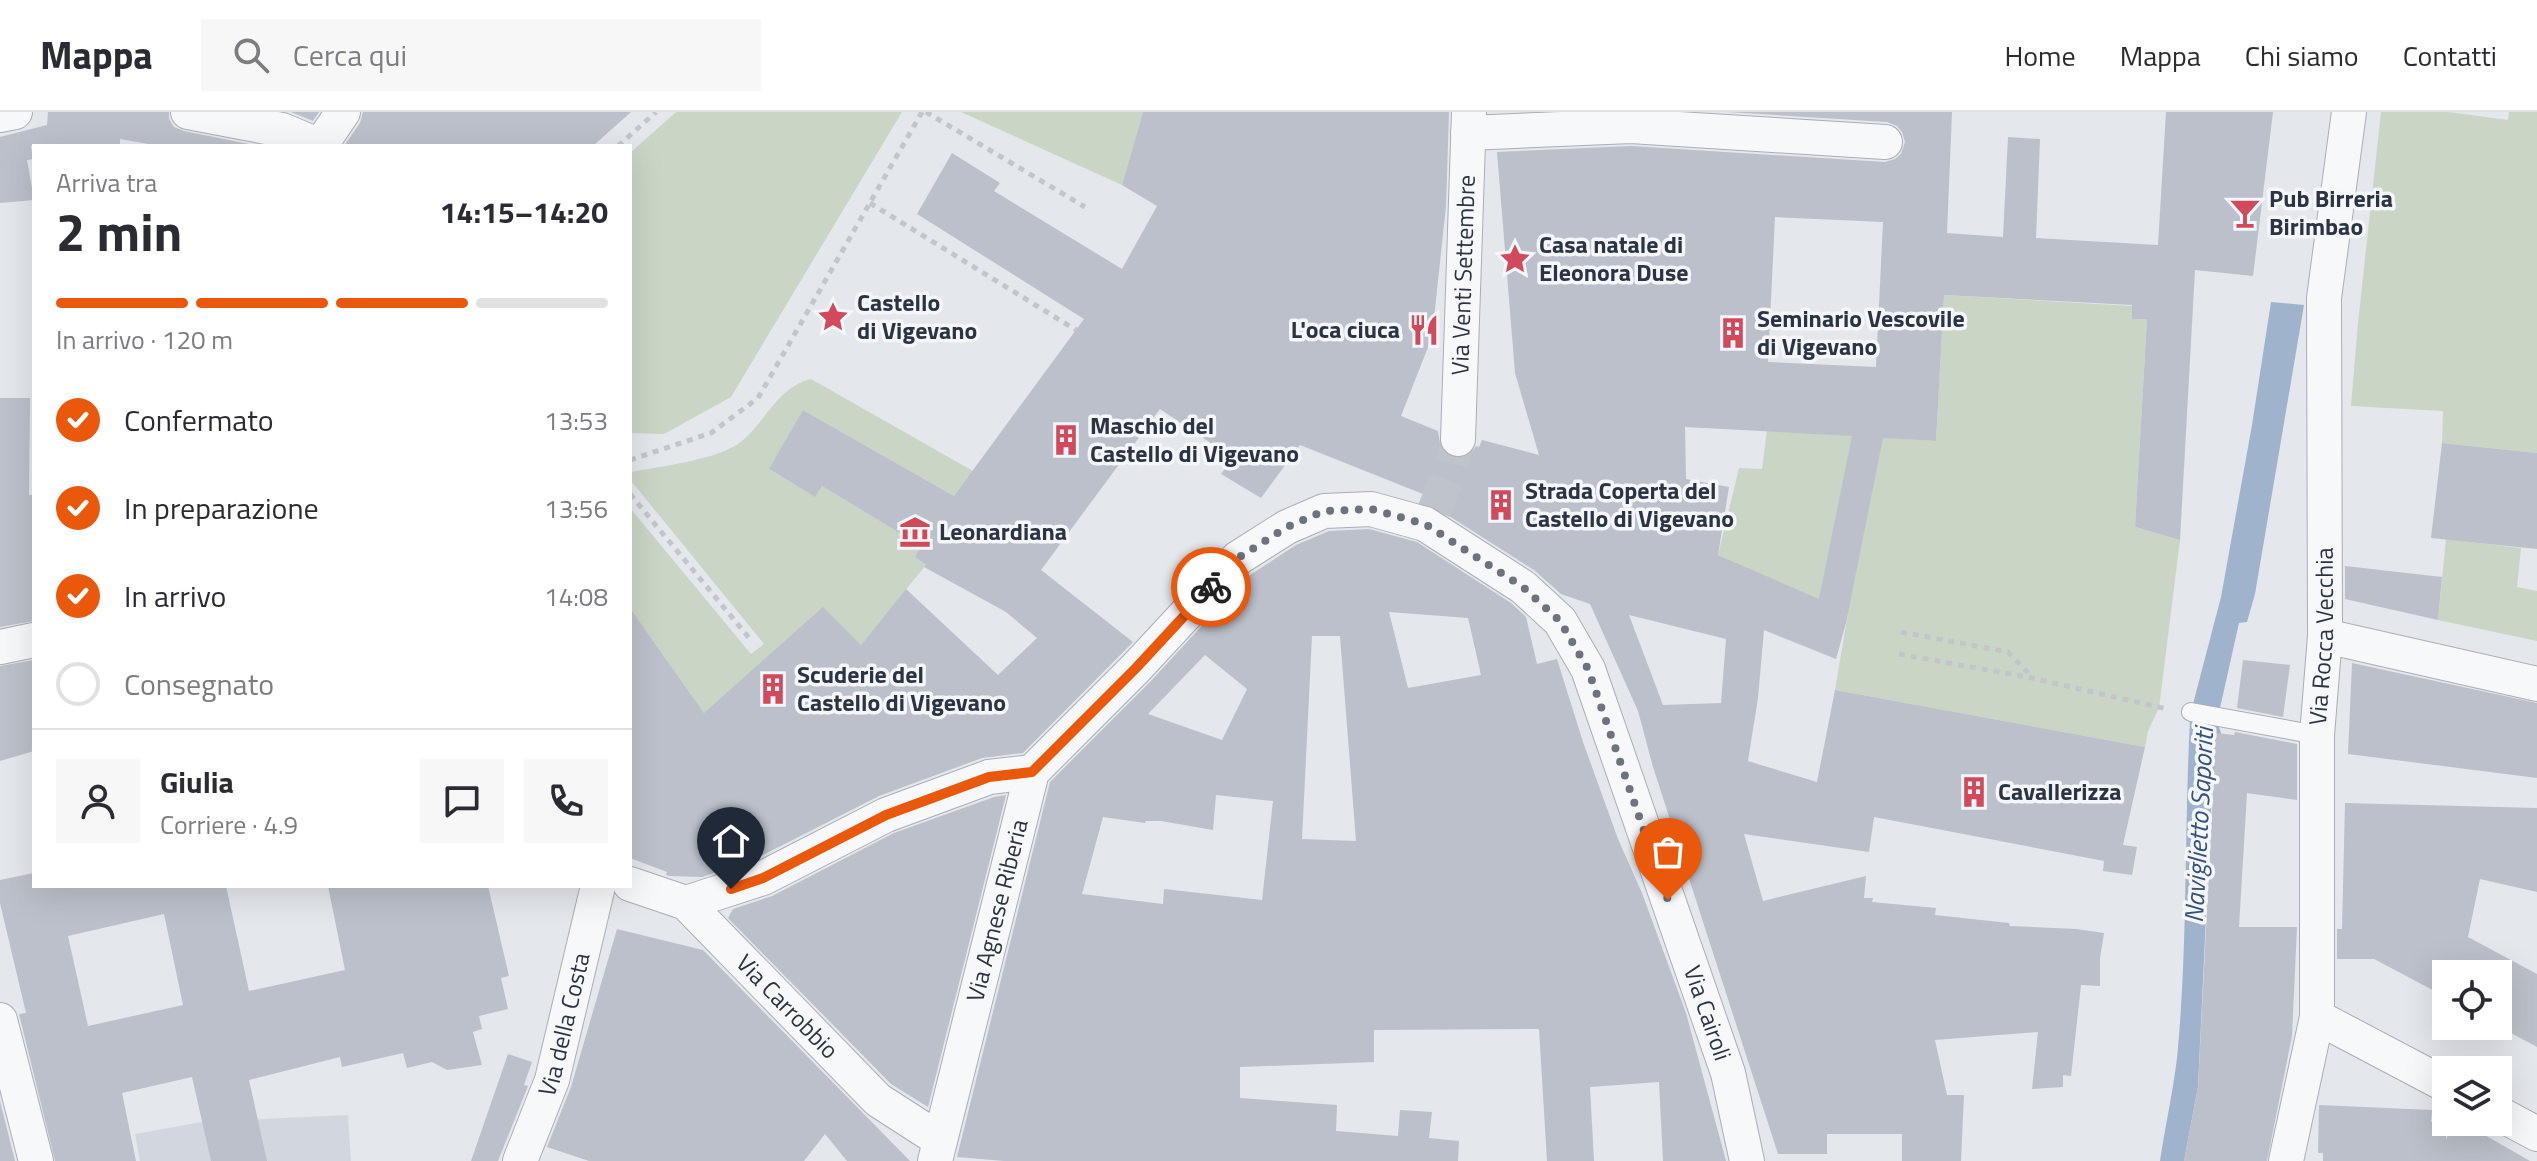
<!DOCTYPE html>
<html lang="it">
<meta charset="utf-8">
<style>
body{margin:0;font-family:"Titillium Web",sans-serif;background:#f7f7f7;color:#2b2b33;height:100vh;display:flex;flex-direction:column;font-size:30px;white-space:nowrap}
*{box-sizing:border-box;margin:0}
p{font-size:26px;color:#7c7c81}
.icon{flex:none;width:44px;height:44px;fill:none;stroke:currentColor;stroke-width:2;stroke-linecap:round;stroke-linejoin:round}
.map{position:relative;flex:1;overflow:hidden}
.side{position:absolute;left:32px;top:32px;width:600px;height:744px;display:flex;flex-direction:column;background:#fff;border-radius:0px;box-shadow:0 8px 32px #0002}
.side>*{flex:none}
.buttons{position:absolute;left:2432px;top:848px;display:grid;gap:16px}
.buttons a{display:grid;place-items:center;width:80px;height:80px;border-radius:0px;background:#fff;box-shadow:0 8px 32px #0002;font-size:40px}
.pin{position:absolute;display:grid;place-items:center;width:68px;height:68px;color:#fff;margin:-82px -34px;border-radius:50% 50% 50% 0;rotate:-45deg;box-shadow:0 0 8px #0007}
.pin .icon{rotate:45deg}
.courier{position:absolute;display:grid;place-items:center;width:80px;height:80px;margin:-40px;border:6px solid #ea580c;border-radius:50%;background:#fff;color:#222;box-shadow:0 2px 10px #0007}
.headline em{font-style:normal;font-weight:700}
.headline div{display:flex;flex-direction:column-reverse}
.headline{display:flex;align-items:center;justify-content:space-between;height:136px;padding:0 24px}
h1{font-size:52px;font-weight:700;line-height:60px}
.bar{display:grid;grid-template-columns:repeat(4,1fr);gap:12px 8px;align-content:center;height:96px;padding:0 24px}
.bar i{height:10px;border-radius:6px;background:#e1e1e2}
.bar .active{background:#ea580c}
.bar p{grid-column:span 4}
.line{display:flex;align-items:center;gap:20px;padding:0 24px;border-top:2px solid #e1e1e2}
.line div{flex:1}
.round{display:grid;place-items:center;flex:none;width:84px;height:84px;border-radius:0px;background:#f7f7f7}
ol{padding:0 24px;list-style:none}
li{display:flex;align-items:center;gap:24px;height:88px}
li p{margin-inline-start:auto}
li .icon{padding:8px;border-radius:50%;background:#ea580c;color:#fff;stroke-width:4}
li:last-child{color:#7c7c81}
li i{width:44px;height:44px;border:4px solid #e1e1e2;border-radius:50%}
header{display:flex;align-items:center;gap:48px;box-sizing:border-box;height:112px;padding:0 40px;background:#fff;border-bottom:2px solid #e1e1e2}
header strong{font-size:38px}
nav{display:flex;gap:44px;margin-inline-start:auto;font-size:28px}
.search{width:560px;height:72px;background:#f7f7f7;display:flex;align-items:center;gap:20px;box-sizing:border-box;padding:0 28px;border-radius:0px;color:#7c7c81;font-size:30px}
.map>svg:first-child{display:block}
.built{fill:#d2d6de}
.green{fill:#c9d6c5}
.water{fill:#9fb4cc}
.building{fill:#bbc0ca;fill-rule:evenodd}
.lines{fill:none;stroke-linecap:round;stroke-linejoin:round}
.street-tunnel{stroke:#bfc3cb;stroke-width:34;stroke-dasharray:34 17;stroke-linecap:butt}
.lane-casing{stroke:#a9aeb7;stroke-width:20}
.street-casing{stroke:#a9aeb7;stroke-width:36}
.path{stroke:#c2c5cb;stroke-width:5;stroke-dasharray:6 6;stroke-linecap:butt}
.lane{stroke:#f7f8fa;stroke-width:18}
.street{stroke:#f7f8fa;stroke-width:34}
.done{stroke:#6c737f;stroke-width:8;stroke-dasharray:0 14.4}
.route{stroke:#ea580c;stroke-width:10}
.labels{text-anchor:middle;stroke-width:7;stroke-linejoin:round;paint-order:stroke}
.poi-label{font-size:24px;font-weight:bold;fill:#2b3445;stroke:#f4f6f9;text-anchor:start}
.street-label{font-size:24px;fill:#2b3445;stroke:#f4f6f9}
.water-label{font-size:26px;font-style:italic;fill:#34527a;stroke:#f4f6f9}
</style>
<header>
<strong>Mappa</strong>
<div class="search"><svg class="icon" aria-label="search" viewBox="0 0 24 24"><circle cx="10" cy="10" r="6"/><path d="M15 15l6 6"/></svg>Cerca qui</div>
<nav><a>Home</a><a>Mappa</a><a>Chi siamo</a><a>Contatti</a></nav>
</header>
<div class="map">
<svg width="2537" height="1049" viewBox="0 0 2537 1049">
<rect width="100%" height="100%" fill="#e4e7ec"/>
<path class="built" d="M348,1003L351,1049H140L135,1022L202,1010Z"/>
<path class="green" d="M676,0H902L731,285L664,322L630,321V41Z
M961,0H1143L1122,73Z
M2381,0H2448L2508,8L2509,0H2537V341L2442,331L2443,299L2351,294L2358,211Z
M1944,183L2132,194V206L2147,207L2135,415L2180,428L2159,596L2148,619L2145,635L1835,578L1848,501L1718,443L1739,356L1762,357L1767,318L1936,329Z
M811,267L973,359L954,384L803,298L770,358L814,384L822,374L921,434L915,445L926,453L861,533L704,601L630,496V396L751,542L764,532L632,370V360C661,354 719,348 742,329C766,309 778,275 811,267Z
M2446,427L2521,436L2517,475L2537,479V529L2438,508Z"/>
<path class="water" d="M2271,190L2304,193L2255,482L2247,510L2239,511L2220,596L2193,592L2221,485L2252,313Z
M2190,608L2218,612L2221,621L2212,677L2198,975L2184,1049H2160C2165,1015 2173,980 2177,946C2188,834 2184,721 2190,608Z"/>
<path class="building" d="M48,0H169V7L174,15L184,19L259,34H160L120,27V34H31L33,47L27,48L34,88L0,91V25L47,13Z
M291,0H319L313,9Z
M363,0H631L593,34H344L360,11Z
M1143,0H1449L1446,94L1432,225L1401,304L1438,319L1441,337L1448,344L1458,347L1468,344L1476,334L1479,335L1482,328L1539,343L1515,261L1497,40L1631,34L1885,50L1895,47L1901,42L1905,30L1902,20L1897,14L1887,10L1727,0H1952L1947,121L2003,125L2008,25L2040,27L2036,126L2158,133L2166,0H2273L2253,164L2195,158L2180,428L2135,415L2147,207H2132V193L1944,183L1936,329L1883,326L1846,511L1836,547L1764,518L1758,586L1748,649L1817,670L1835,578L2145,635L2123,733L2137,735L2132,763L2103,759L2104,749L1874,705L1869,740L1744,722L1763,789L1866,764L1864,786H1873L1872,790L1936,796L1935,803L2009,811L2010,814L2076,817L2104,821L2100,846V874L2081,873L2071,964L2063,963V975L2032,977L2038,920L1935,928L1947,983H1964L1961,1049H1902V1022H1827V1042H1778L1653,655L1638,599L1590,492L1561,482L1534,458L1435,395L1448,392L1300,333L1261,386L1221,362L1233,346L1160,297L1041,458L1133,530L1023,641L982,646L879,684L755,747L702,765L670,764L666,763L667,760L630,746V496L704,601L823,495L861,533L906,477L998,563L1037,526L1006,500L924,455L926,453L915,445L921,434L822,374L815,385L769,357L803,298L954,384L1084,207L917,102L952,41L1000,71L994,79L1122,157L1157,94L1122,73ZM1775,105L1883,110L1876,255L1768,250ZM1685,315L1852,324L1819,487L1718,443L1729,375L1686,367ZM1629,503L1726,527L1721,591L1663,593Z
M0,286H30L29,383H34V509L0,515Z
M2442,331L2537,341V437L2431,426Z
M1369,417L1417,430L1511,491L1526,505L1537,552L1557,547L1583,630L1618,727L1642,781L1686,901L1726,1049H1663L1659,970L1590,975L1594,1049H1547L1539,917L1374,918V950L1240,955V986L1337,993L1336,1019L1398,1024L1400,998L1432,1000L1429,1026L1459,1029L1458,1049H1004L957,1045L1050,670L1150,570L1247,465L1296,433L1329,419ZM1389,500L1468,506L1481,563L1408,576ZM1312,524H1340L1356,729L1302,727ZM1205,543L1247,577L1222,628L1148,602ZM1216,683L1273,689L1262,788L1164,777L1163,792L1082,782L1103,705L1145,711L1146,709H1161L1213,718Z
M2345,454L2442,465L2438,508L2345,487Z
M34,548V639L0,649V554Z
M2243,548L2290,553L2283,605L2237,596Z
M2352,551L2537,591V666L2348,642Z
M2235,620L2297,632V688L2247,681L2239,815H2297L2292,924L2267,1049H2184L2198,975L2216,621L2234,623Z
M1006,683L928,995L891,972L728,806L733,797L772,784L894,721L994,685Z
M2345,691L2537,696V780L2480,767L2468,825L2537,862V935L2498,914V862H2446V885L2374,847H2337V817H2342Z
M34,761V774H226L249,879L345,858L328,774H488L509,864L501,866L508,897L479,904L482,917L473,920L482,953L447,958L432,950L407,956L403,941L342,955L340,945L249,968L267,1049H211L192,965L122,981L136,1049H55L19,902L26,901L0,791V768ZM164,802L183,893L88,914L68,824Z
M617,817L703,838L910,1049H847L825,1022L804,1049H589L547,1035L571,975Z
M508,942L532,950L524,973L528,974L498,1049H471Z
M0,989L15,1049H0Z
M2319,993L2432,998L2431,1010H2446V1028L2454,1010H2462L2530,1049H2323V1041H2318Z"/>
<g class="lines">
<path class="street-tunnel" d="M1434,399L1449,360L1458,327"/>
<defs>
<path id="lane" d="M2191,600L2317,623"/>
<g id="street">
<path d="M188,0L282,18L320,34"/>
<path d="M0,3L15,0"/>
<path d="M1468,21L1631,14L1885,30"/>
<path d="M320,34L343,0"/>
<path id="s1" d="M1458,327L1469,0"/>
<path d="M2325,524L2537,572"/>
<path d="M0,535L34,528"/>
<path id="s2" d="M630,772L686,791L878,988L940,1028"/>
<path d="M686,791L763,766L886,703L989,665L1032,660"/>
<path d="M2317,905L2446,973"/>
<path d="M0,908L36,1049"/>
<path d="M2498,1001L2537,1022"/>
<path id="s3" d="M520,1049L552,968L598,774"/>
<path id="s4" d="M935,1049L1032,660L1136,556L1238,446L1287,415L1324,399L1371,397L1425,412L1523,475L1560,509L1588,557L1728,961L1747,1049"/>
<path id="s5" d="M2286,1049L2317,905V623L2325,524L2324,186L2349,0"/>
</g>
</defs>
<use href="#lane" class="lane-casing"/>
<use href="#street" class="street-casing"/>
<path class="path" d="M926,0L1085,95
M618,34L656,0
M870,91L1076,218
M630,348L711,321L758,286L922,0
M630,382L750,527
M1901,520L2008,540L2032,565
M1899,542L2032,566L2167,597"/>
<use href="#lane" class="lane"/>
<use href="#street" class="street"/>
</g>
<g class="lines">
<path class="done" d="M1211,475L1238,446L1287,415L1324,399L1371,397L1425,412L1523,475L1560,509L1588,557L1668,788"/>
<path class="route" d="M731,777L763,766L886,703L989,665L1032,660L1136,556L1211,475"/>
</g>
<defs>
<symbol id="bar-bare" viewBox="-9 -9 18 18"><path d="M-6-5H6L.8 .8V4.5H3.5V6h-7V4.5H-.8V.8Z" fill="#d1495b" stroke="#f4f6f9" stroke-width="2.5" paint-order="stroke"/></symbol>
<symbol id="sight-bare" viewBox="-9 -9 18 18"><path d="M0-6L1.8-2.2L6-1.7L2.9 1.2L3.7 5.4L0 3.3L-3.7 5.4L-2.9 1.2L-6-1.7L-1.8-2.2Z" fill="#d1495b" stroke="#f4f6f9" stroke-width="2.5" paint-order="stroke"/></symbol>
<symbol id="restaurant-bare" viewBox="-9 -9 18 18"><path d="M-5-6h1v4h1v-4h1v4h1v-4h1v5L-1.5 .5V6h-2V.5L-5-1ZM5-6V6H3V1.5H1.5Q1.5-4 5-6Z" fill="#d1495b" stroke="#f4f6f9" stroke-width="2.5" paint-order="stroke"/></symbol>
<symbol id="building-bare" viewBox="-9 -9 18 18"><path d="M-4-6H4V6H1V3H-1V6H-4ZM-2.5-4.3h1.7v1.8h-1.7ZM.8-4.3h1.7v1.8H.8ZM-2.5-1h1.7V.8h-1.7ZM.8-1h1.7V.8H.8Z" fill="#d1495b" stroke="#f4f6f9" stroke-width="2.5" paint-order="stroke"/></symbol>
<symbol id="museum-bare" viewBox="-9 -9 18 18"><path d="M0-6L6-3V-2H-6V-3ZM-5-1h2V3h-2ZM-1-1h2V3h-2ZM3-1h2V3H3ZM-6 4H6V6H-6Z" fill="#d1495b" stroke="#f4f6f9" stroke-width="2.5" paint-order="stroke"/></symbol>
</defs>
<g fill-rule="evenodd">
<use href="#bar-bare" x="2223" y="79" width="44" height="44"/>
<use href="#sight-bare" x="1493" y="125" width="44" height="44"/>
<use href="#sight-bare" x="811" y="183" width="44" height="44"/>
<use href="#restaurant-bare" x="1402" y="196" width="44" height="44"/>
<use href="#building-bare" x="1711" y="199" width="44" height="44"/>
<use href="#building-bare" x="1044" y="306" width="44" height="44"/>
<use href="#building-bare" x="1479" y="371" width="44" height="44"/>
<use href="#museum-bare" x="893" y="398" width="44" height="44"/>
<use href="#building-bare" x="751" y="555" width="44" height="44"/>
<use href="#building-bare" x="1952" y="658" width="44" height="44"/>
</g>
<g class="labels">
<g class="poi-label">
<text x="2269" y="95">Pub Birreria<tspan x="2269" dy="28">Birimbao</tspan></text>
<text x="1539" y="141">Casa natale di<tspan x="1539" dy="28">Eleonora Duse</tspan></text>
<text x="857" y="199">Castello<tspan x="857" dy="28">di Vigevano</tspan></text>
<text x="1757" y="215">Seminario Vescovile<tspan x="1757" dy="28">di Vigevano</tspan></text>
<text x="1400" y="226" text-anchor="end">L'oca ciuca</text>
<text x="1090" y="322">Maschio del<tspan x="1090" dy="28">Castello di Vigevano</tspan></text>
<text x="1525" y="387">Strada Coperta del<tspan x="1525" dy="28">Castello di Vigevano</tspan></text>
<text x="939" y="428">Leonardiana</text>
<text x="797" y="571">Scuderie del<tspan x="797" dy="28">Castello di Vigevano</tspan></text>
<text x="1998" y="688">Cavallerizza</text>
</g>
<g class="street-label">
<text dy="8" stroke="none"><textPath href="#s1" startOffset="164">Via Venti Settembre</textPath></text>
<text dy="8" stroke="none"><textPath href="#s5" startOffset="528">Via Rocca Vecchia</textPath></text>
<text dy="8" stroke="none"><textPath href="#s4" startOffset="258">Via Agnese Riberia</textPath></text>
<text dy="8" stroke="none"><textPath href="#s2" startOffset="204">Via Carrobbio</textPath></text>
<text dy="8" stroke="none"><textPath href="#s4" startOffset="1486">Via Cairoli</textPath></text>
<text dy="8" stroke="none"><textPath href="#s3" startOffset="144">Via della Costa</textPath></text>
</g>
<g class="water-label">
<text transform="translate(2199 713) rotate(-87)" y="9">Naviglietto Saporiti</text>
</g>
</g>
</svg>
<div class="buttons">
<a><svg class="icon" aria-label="locate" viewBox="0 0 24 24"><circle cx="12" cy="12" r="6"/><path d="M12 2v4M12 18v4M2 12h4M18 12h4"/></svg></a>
<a><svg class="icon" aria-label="layers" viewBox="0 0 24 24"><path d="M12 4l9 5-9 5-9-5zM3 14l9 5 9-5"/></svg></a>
</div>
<div class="pin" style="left:1668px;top:788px;background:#ea580c"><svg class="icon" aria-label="bag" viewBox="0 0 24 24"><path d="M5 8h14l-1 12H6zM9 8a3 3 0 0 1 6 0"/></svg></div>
<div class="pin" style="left:731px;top:777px;background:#1f2937"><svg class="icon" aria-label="home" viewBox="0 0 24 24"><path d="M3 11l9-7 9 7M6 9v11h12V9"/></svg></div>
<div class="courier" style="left:1211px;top:475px"><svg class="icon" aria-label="bike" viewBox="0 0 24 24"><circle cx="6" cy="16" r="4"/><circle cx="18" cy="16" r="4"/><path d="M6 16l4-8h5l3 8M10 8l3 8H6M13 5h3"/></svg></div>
<section class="side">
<div class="headline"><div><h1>2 min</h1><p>Arriva tra</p></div><em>14:15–14:20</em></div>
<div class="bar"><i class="active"></i><i class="active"></i><i class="active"></i><i></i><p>In arrivo · 120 m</p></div>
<ol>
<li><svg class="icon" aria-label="check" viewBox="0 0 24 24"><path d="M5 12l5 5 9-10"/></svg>Confermato<p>13:53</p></li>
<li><svg class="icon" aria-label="check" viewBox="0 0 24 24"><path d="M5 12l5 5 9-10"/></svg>In preparazione<p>13:56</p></li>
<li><svg class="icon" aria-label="check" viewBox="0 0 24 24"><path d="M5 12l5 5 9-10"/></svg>In arrivo<p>14:08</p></li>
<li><i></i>Consegnato</li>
</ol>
<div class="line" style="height:144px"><a class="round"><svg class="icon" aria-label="person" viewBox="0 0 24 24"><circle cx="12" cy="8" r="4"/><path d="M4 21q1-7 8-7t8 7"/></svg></a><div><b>Giulia</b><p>Corriere · 4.9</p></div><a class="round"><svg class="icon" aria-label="chat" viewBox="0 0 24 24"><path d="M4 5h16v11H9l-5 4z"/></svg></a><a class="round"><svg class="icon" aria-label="phone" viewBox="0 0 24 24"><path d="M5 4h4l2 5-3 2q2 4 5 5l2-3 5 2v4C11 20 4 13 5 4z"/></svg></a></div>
</section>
</div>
